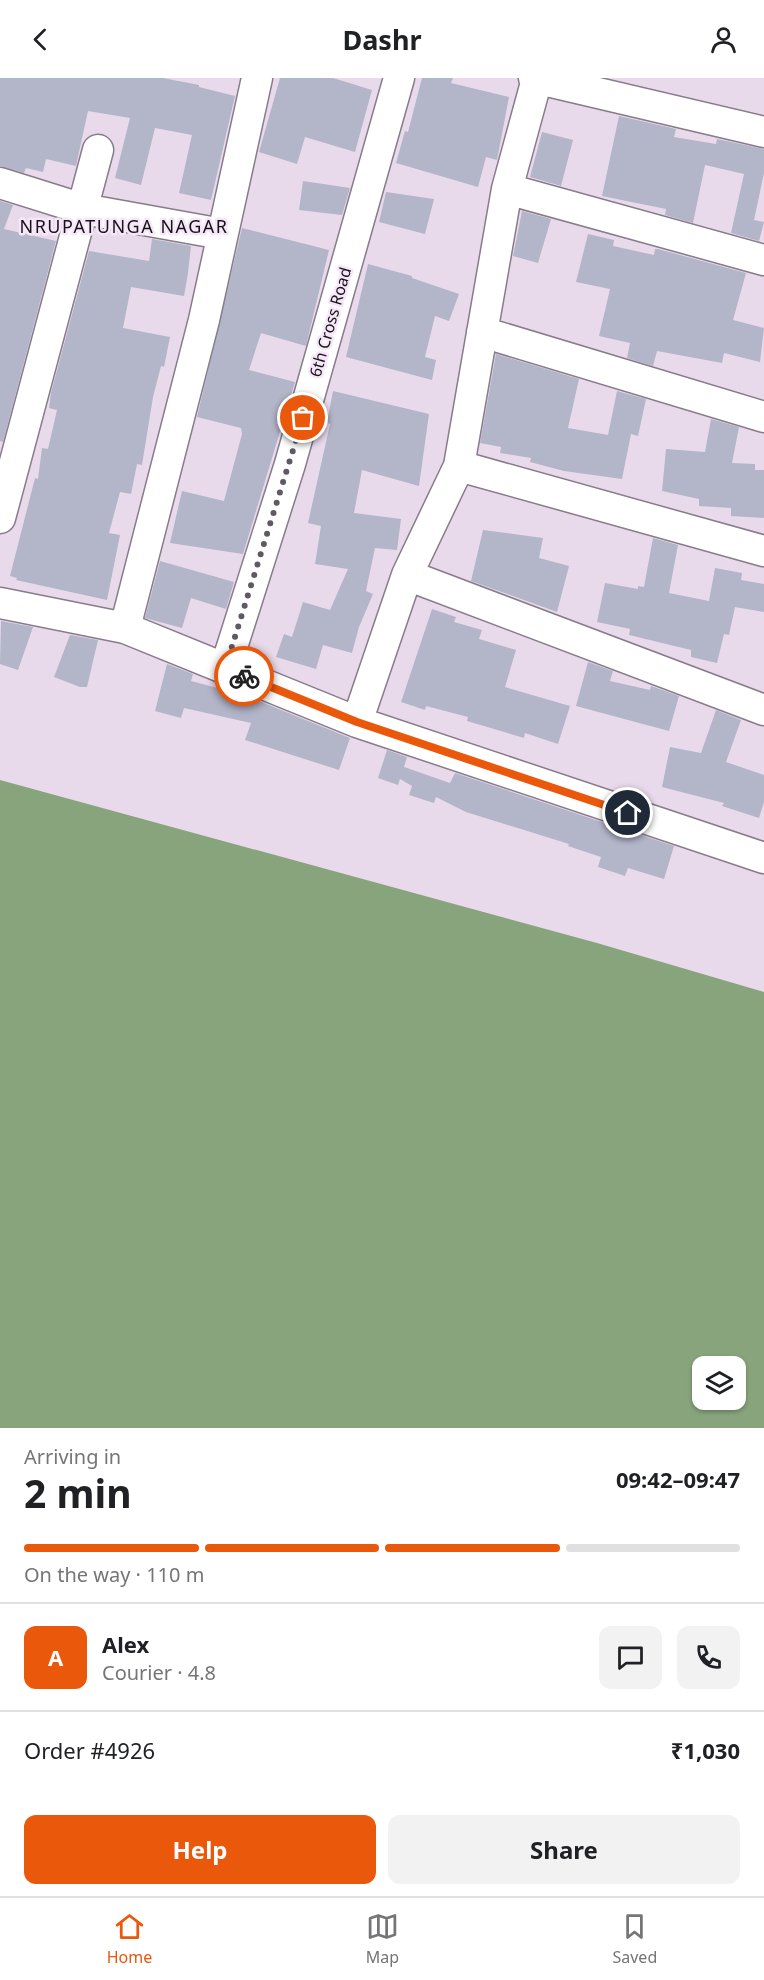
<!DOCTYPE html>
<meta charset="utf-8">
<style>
body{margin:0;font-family:"Noto Sans",sans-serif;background:#f2f2f2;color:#202124;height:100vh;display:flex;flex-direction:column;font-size:22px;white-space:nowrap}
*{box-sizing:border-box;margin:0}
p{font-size:20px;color:#757577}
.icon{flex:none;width:33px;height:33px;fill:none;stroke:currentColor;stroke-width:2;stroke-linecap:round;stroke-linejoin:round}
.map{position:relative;height:1350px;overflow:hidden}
.details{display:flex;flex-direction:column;background:#fff;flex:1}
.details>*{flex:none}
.tools{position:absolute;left:692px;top:1278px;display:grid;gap:12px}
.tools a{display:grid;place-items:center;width:54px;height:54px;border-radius:12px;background:#fff;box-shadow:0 2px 4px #0004;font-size:30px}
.pin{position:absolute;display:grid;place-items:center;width:51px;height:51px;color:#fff;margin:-26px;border:3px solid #fff;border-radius:50%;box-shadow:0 2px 6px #0007}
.courier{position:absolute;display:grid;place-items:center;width:60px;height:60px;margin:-30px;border:4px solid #ea580c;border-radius:50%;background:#fff;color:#222;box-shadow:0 2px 8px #0007}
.summary em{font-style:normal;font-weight:700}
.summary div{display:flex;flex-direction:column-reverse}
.summary{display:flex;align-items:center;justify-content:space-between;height:102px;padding:0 24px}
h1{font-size:39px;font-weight:700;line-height:45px}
.bar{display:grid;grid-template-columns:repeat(4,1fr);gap:9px 6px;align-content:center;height:72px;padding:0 24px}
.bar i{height:8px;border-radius:4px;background:#e0e0e0}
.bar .active{background:#ea580c}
.bar p{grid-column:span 4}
.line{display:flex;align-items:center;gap:15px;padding:0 24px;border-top:2px solid #e0e0e0}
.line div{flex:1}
.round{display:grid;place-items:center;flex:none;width:63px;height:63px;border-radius:12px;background:#f2f2f2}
.primary-button{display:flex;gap:12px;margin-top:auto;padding:12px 24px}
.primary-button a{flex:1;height:69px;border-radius:12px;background:#ea580c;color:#fff;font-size:24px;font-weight:700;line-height:69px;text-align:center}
.primary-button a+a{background:#f2f2f2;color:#202124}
header{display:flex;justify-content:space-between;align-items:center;height:78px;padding:0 24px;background:#fff;font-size:27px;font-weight:700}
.tab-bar{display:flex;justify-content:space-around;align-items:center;height:84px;border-top:2px solid #e0e0e0;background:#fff;font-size:16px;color:#757577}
.tab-bar a{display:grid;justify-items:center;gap:3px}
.tab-bar .active{color:#ea580c}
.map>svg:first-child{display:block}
.forest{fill:#88a47c;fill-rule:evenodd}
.building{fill:#b3b5c9}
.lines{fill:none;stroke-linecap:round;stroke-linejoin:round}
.street-casing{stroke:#887b8a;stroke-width:33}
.street{stroke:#fff;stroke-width:30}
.done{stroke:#605862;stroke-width:6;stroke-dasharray:0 10.8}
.route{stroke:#ea580c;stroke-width:8}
.labels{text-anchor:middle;stroke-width:5;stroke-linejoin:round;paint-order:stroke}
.street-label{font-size:16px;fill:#171218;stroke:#f6e7f8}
.neighbourhood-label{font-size:18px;letter-spacing:1.5px;fill:#171218;stroke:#f6e7f8}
</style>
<header><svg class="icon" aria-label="back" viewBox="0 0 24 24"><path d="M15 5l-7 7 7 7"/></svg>Dashr<svg class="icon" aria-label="person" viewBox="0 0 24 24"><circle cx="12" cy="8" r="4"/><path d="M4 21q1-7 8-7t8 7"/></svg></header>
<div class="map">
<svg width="764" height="1350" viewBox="0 0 764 1350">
<rect width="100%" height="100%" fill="#e9daeb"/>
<path class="forest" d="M0,702L597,865L764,914V1350H0ZM702,1288H735V1322H702Z"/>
<path class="building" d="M0,0H163L199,7V9L235,18L211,122L179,115L192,57L155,50L141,107L115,100L130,40L88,33L76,88L46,81L43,94L26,90L24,95L0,88Z
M280,0H333L372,12L355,74L305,59L297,86L259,74Z
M422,0H453L451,5L509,19L497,82L486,79L478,109L396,85L405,53L408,54Z
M619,38L676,51L674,59L716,66L717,61L764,71V95L754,142L764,144L759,163L731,155L744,96L705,87L693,145L665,137L666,131L602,118Z
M542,54L573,62L561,108L530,99Z
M303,103L350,110L342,137L299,132Z
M386,114L434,121L425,156L379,144Z
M0,123L13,127L4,151L56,163L3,364L0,363Z
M522,133L551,141L538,185L513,178Z
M242,150L329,172L306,268L261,255L249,292L295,304L243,476L170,465L182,413L224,423L242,356L241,350L197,339Z
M588,156L614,162L613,168L654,177L655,171H658L746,195L733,242L764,250L760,284L724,275L722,285L657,273L653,288L627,280L630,265L599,258L610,211L576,204Z
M152,161L191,168L188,195L184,218L131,209L123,250L170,259L164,289L161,288L153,319L142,387L137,386L131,416L120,414L109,455L120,457L107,522L16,502L17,500L10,498L35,400L38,401L42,370L48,371L57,332L49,330L51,315L89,173L149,183Z
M368,186L412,198V200L459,216L449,243L435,238L425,279L436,282L432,302L346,279Z
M496,276L579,301L568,350L608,357L617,313L646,321L638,358L631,356L622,401L564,393L530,384L531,380L500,375L501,369L480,365Z
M333,313L429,336L419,408L362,392L354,435L401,441L397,472L375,470L366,513L373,516L359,549L352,575L323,567L316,591L276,579L284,556L292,559L303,524L330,532L348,491L315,486L321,448L308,445L330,346L327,345Z
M711,341L739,349L732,385L755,386V392H764V440L731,438V430L699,428V421L662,413L666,371L705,374Z
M483,452L543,460L539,480L569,488L557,534L471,503Z
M653,460L678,467L669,515L709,523L715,490L742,495L741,502L764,506V534L735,529L729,557L724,556L717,585L691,579V572L629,557L630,551L597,544L605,505L638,511V508L644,509Z
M160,483L234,504L226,531L191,520L182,550L145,540Z
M432,531L456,539L454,544L482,552L479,561L516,572L505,609L570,628L558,666L525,655L524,660L467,643L468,639L426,628L425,632L401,624Z
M1,543L33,549L18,592L0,586Z
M70,557L98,562L87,609H80L54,599Z
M588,584L613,593L610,603L650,612L651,608L679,618L669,653L576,628Z
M167,586L193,596L191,603L244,617L350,660L339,692L245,662L251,645L184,630L181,640L155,633Z
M716,632L741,642L726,684L764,697V724L759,740L722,728L724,725L662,709L670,669L701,675Z
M387,672L407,679L404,689L450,705L455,695L674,768L664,801L628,790L625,798L598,789L601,779L568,768L569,766L466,734L436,719L434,725L409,717L412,708L400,701L398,707L378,700Z"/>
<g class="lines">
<defs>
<path id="street" d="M257,0L204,242L125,550L357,644L764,780
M534,0L764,54
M0,105L83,131L222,156
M507,111L764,182
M482,254L764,339
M459,388L764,473
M0,440L98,72
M407,497L764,632
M0,525L125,550
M225,591L290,386L399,0
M357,644L407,497L459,388L507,111L537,1"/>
</defs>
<use href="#street" class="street-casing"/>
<use href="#street" class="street"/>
</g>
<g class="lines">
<path class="done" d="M244,598L225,591L303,340"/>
<path class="route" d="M244,598L357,644L628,735"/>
</g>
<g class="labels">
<g class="street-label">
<text transform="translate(330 244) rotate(-74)" y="6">6th Cross Road</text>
</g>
<g class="neighbourhood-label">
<text x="124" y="155">NRUPATUNGA NAGAR</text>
</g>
</g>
</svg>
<div class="tools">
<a><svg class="icon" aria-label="layers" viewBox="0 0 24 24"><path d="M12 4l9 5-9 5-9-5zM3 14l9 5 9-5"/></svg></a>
</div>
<div class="pin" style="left:303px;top:340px;background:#ea580c"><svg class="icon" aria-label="bag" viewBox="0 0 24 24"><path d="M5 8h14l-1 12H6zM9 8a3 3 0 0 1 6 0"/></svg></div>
<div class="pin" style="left:628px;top:735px;background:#1f2937"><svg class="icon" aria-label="home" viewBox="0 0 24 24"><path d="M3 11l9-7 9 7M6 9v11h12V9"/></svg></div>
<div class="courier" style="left:244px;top:598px"><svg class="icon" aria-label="bike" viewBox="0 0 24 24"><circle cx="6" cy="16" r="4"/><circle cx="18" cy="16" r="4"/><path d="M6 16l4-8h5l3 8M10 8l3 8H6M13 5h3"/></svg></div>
</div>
<section class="details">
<div class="summary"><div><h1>2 min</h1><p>Arriving in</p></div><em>09:42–09:47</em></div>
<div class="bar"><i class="active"></i><i class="active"></i><i class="active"></i><i></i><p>On the way · 110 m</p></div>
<div class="line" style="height:108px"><b class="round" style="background:#ea580c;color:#fff">A</b><div><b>Alex</b><p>Courier · 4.8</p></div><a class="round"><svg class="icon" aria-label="chat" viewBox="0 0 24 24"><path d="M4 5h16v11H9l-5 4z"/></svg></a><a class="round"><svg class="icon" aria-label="phone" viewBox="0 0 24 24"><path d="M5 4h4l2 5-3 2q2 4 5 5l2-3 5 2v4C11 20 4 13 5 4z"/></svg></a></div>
<div class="line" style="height:78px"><div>Order #4926</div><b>₹1,030</b></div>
<div class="primary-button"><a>Help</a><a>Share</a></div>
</section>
<nav class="tab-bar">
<a class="active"><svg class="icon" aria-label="home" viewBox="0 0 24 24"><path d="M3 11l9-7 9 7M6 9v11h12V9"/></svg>Home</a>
<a><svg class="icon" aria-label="map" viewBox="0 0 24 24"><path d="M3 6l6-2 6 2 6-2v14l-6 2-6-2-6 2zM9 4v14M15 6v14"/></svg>Map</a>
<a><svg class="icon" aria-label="saved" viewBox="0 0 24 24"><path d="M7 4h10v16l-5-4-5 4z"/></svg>Saved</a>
</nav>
